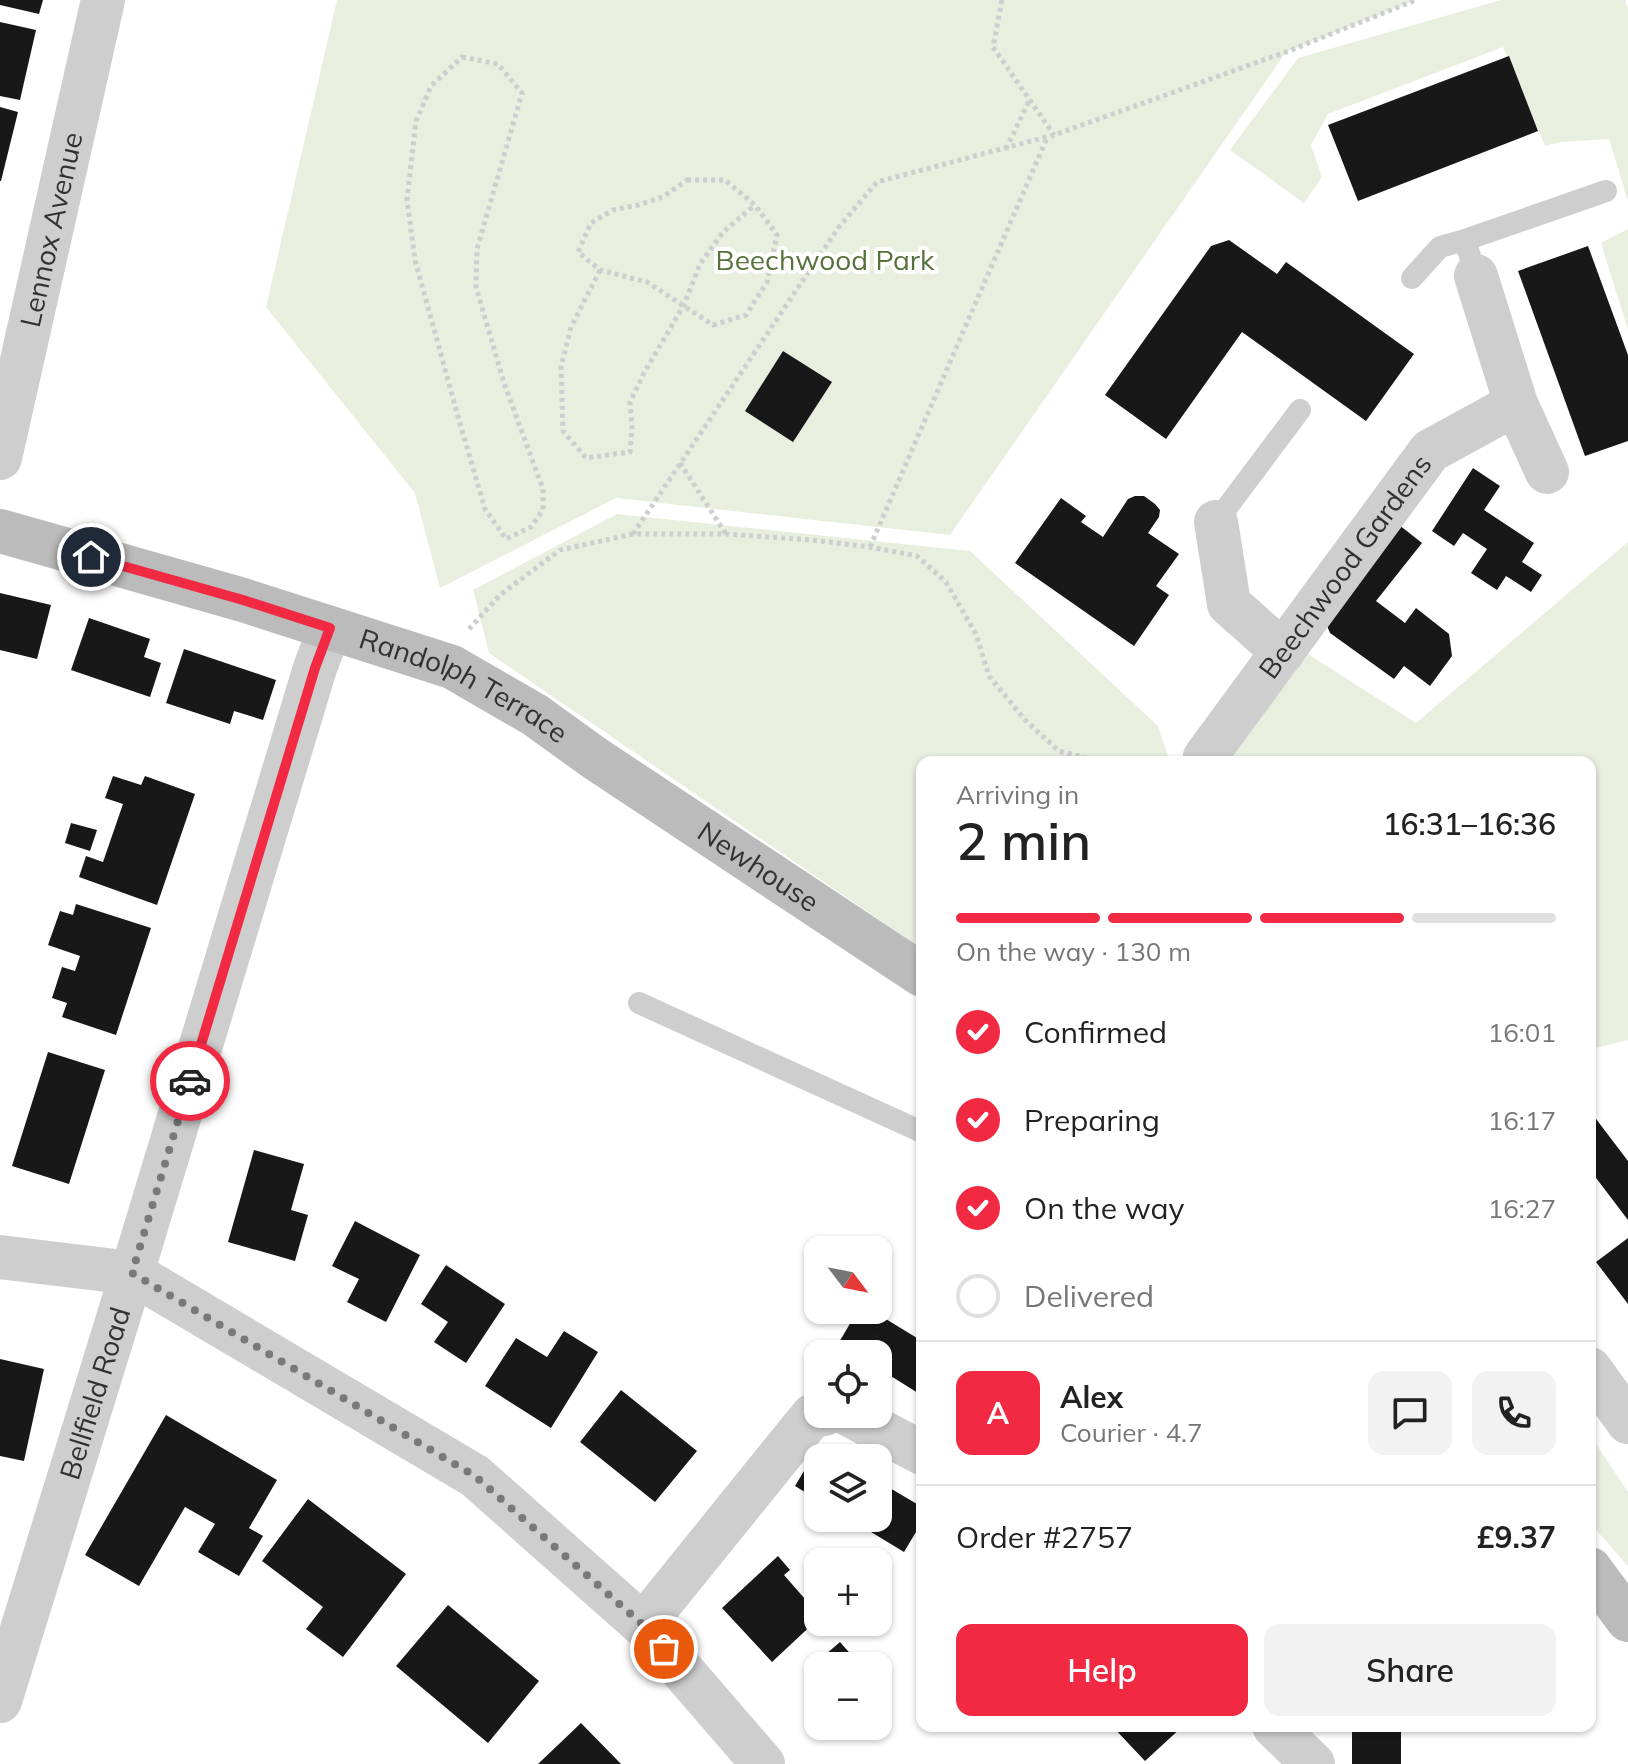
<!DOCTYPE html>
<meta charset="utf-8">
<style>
body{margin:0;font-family:Mulish,sans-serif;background:#f2f2f2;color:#222;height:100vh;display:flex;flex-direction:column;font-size:30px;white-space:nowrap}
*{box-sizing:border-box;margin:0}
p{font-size:26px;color:#767676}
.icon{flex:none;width:44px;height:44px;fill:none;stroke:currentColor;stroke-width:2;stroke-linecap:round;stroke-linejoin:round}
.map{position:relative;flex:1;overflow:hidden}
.details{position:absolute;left:916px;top:756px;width:680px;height:976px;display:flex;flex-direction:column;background:#fff;border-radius:16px;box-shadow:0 2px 6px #0004}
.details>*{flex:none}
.needle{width:52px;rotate:122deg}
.fabs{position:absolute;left:804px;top:1236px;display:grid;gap:16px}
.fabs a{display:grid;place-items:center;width:88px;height:88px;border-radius:16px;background:#fff;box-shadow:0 2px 6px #0004;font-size:40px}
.pin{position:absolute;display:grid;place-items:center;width:68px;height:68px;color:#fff;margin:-34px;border:4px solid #fff;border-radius:50%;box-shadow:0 2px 8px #0007}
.courier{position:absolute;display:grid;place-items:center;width:80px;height:80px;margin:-40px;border:6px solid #f22942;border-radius:50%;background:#fff;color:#222;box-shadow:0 2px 10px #0007}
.overview em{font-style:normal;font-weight:600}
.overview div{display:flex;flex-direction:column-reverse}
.overview{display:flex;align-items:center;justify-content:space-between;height:136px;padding:0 40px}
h1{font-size:52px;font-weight:600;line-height:60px}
.bar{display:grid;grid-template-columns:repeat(4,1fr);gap:12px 8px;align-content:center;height:96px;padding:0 40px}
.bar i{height:10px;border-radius:6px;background:#e0e0e0}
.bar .current{background:#f22942}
.bar p{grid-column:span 4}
.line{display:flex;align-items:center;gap:20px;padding:0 40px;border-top:2px solid #e0e0e0}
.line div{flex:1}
.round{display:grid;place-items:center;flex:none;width:84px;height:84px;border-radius:16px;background:#f2f2f2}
ol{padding:0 40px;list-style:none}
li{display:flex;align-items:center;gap:24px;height:88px}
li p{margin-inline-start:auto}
li .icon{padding:8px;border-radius:50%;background:#f22942;color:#fff;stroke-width:4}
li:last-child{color:#767676}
li i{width:44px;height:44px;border:4px solid #e0e0e0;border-radius:50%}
.button{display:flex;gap:16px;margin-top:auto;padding:16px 40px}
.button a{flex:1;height:92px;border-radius:16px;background:#f22942;color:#fff;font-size:32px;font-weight:600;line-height:92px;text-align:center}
.button a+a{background:#f2f2f2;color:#222}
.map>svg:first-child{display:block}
.green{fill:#e8efdf}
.building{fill:#181818}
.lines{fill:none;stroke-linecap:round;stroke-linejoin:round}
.path{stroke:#cecece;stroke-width:5;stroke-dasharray:4 4;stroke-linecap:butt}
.service{stroke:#cecece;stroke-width:22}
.minor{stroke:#cecece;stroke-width:44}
.secondary{stroke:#bbb;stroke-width:44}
.done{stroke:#797979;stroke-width:8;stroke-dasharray:0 14.4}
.route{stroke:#f22942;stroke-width:10}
.labels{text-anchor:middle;stroke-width:8;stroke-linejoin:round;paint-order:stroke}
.street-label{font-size:28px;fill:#313131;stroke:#fff}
.park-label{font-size:28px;fill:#57713a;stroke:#fff}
</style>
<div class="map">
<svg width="1628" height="1764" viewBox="0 0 1628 1764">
<rect width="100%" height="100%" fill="#fff"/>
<path class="green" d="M337,0H1416L1286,52L950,535L616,498L440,588L415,493L266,307Z
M1501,0H1625L1628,9V201L1609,139L1561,142L1545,146L1503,47L1328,114L1311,145L1322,177L1304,203L1230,150L1298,58Z
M1628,229V330L1601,243Z
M617,514L970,551L1158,726L1170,762H922V949L489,653L473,590Z
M1628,542V1040L1591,1049L1590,762L1229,761L1308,654L1416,723Z
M1590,1435L1628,1492V1566L1590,1523Z"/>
<path class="building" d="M0,0H43L39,14L0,5Z
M0,22L36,30L20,100L0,96Z
M1509,56L1538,131L1358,201L1328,125Z
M0,107L18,112L1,181H0Z
M1229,240L1277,274L1286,262L1414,354L1366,421L1242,332L1166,439L1105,395L1211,246Z
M1588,246L1628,355V441L1585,456L1518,271Z
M783,351L832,382L793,442L745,411Z
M1473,468L1500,486L1484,510L1534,543L1522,562L1542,575L1531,592L1506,576L1497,590L1471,573L1487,549L1463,533L1454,546L1432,531Z
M1135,496H1144L1155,504L1160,510L1159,517L1148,533L1179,554L1156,586L1169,595L1134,646L1015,563L1061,498L1086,516L1081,522L1103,537L1128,499Z
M1389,517L1422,543L1376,601L1405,623L1416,608L1449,634L1452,656L1430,686L1404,666L1394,679L1330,633L1320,609Z
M0,593L51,605L37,659L0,650Z
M89,618L150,639L144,657L161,663L150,697L71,670Z
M184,649L276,680L263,720L234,711L230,724L166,703Z
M113,776L141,785L145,776L195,794L157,905L79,877L86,856L103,862L123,804L105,798Z
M71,823L97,830L90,851L65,843Z
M76,904L151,928L116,1035L62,1017L67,1003L52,998L62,967L75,971L80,956L48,945L60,911L73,915Z
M48,1052L105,1070L69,1184L12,1166Z
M1590,1111L1628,1161V1220L1590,1170Z
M254,1150L304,1164L291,1210L308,1215L295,1261L228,1242Z
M355,1221L420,1255L386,1322L347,1302L359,1279L332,1266Z
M1628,1238V1304L1596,1262Z
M446,1265L505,1304L466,1363L434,1342L448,1322L421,1304Z
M858,1310H871L922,1341V1386L918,1393L878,1368V1354H854L838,1344Z
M564,1331L598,1352L551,1428L485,1386L516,1338L547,1357Z
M0,1359L44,1369L24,1461L0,1456Z
M621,1390L697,1451L655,1502L580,1442Z
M166,1415L277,1480L249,1528L263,1536L239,1576L198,1552L215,1524L185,1507L139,1586L85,1555Z
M819,1446L840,1458H818V1500L795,1486Z
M878,1481L922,1507V1522L904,1552L848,1518H878Z
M308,1499L406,1574L343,1657L306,1629L323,1607L262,1561Z
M778,1556L790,1570L784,1575L805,1599L818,1587V1619L772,1662L722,1608Z
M448,1605L539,1681L488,1743L396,1666Z
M840,1642L861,1666H818V1688L804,1673Z
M878,1685L886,1695L878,1702Z
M581,1723L621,1764H538Z
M1112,1726H1183L1145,1761Z
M1352,1726H1401V1764H1352Z"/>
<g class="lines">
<path class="path" d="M1002,0L993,47L1054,135
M462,57L498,64L522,93L477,249L476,287L504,383L543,489V510L531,527L506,539L485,509L459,420L415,260L407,200L416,121L431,86Z
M1006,149L1029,101
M687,180H725L755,205L777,235L767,282L746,315L713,325L647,282L600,270L578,252L591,223L613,210L638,205L663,197Z
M600,270L571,327L561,367L563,431L586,458L630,452L632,427L630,402L645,371L684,305L700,264L723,232L755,205
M680,463L726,534
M633,534L838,228L877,182L1054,135L1286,52L1416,0
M870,547L1047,138
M469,629L500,595L560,550L633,534H726L812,540L870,547L917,556L946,582L976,634L989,676L1025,720L1059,751L1086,758L1088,762"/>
<path class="service" d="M1476,276L1465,240L1606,191
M1412,278L1440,247L1465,240
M1216,522L1300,410
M639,1003L922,1132"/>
<g class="minor">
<path d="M1476,276L1516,404L1547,472"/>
<path id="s1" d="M0,458L103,0"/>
<path d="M1216,522L1229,604L1283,652"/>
<path id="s2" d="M1207,762L1205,757L1430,451L1516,404"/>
<path d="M0,1257L132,1273L475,1476L643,1625L763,1764"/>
<path d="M1590,1369L1628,1422"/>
<path d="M848,1414L922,1453"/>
<path d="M643,1625L812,1416L825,1414"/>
<path id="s3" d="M0,1701L132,1273L315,668L330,628"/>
<path d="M1274,1726L1313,1764"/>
</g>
<g class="secondary">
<path id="s4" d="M0,531L243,600L452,667L535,715L596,759L922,975"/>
<path d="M1590,1569L1628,1620"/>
</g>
</g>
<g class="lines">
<path class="done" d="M190,1081L132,1273L475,1476L643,1625L664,1649"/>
<path class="route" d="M91,557L243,600L330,628L315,668L190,1081"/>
</g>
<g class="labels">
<g class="street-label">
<text dy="10" stroke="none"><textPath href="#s1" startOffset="234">Lennox Avenue</textPath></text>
<text dy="10" stroke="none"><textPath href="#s2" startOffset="242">Beechwood Gardens</textPath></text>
<text dy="10" stroke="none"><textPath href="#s4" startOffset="490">Randolph Terrace</textPath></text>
<text dy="10" stroke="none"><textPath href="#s4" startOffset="838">Newhouse</textPath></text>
<text dy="10" stroke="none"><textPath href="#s3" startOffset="322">Bellfield Road</textPath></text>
</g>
<g class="park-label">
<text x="825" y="270">Beechwood Park</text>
</g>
</g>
</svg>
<div class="fabs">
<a><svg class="needle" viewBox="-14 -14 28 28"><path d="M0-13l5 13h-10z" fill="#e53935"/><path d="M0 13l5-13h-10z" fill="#767676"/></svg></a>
<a><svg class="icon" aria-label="locate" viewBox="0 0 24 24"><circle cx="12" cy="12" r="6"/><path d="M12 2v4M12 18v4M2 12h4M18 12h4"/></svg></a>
<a><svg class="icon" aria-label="layers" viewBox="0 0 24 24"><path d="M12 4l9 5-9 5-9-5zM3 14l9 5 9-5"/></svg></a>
<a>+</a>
<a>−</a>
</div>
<div class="pin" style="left:664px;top:1649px;background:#ea580c"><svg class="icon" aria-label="bag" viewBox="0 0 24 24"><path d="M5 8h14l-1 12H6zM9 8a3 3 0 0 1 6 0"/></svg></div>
<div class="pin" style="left:91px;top:557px;background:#1f2937"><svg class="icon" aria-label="home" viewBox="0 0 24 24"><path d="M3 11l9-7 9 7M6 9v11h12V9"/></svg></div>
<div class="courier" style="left:190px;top:1081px"><svg class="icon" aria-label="car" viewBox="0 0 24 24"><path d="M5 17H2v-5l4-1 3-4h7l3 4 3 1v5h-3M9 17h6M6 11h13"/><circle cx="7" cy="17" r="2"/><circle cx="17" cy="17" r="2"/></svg></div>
<section class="details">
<div class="overview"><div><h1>2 min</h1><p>Arriving in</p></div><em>16:31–16:36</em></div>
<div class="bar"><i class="current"></i><i class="current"></i><i class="current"></i><i></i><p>On the way · 130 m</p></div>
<ol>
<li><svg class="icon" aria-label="check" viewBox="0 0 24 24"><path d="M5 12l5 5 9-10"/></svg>Confirmed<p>16:01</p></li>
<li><svg class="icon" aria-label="check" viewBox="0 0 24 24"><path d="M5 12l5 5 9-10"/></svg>Preparing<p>16:17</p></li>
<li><svg class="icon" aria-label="check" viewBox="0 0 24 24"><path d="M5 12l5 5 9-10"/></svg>On the way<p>16:27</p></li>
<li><i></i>Delivered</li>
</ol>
<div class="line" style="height:144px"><b class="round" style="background:#f22942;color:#fff">A</b><div><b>Alex</b><p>Courier · 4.7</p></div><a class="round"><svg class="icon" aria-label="chat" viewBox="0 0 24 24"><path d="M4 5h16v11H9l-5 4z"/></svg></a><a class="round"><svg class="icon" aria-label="phone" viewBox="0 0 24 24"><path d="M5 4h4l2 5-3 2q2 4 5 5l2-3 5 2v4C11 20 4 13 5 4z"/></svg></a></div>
<div class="line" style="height:104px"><div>Order #2757</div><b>£9.37</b></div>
<div class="button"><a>Help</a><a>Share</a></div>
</section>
</div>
